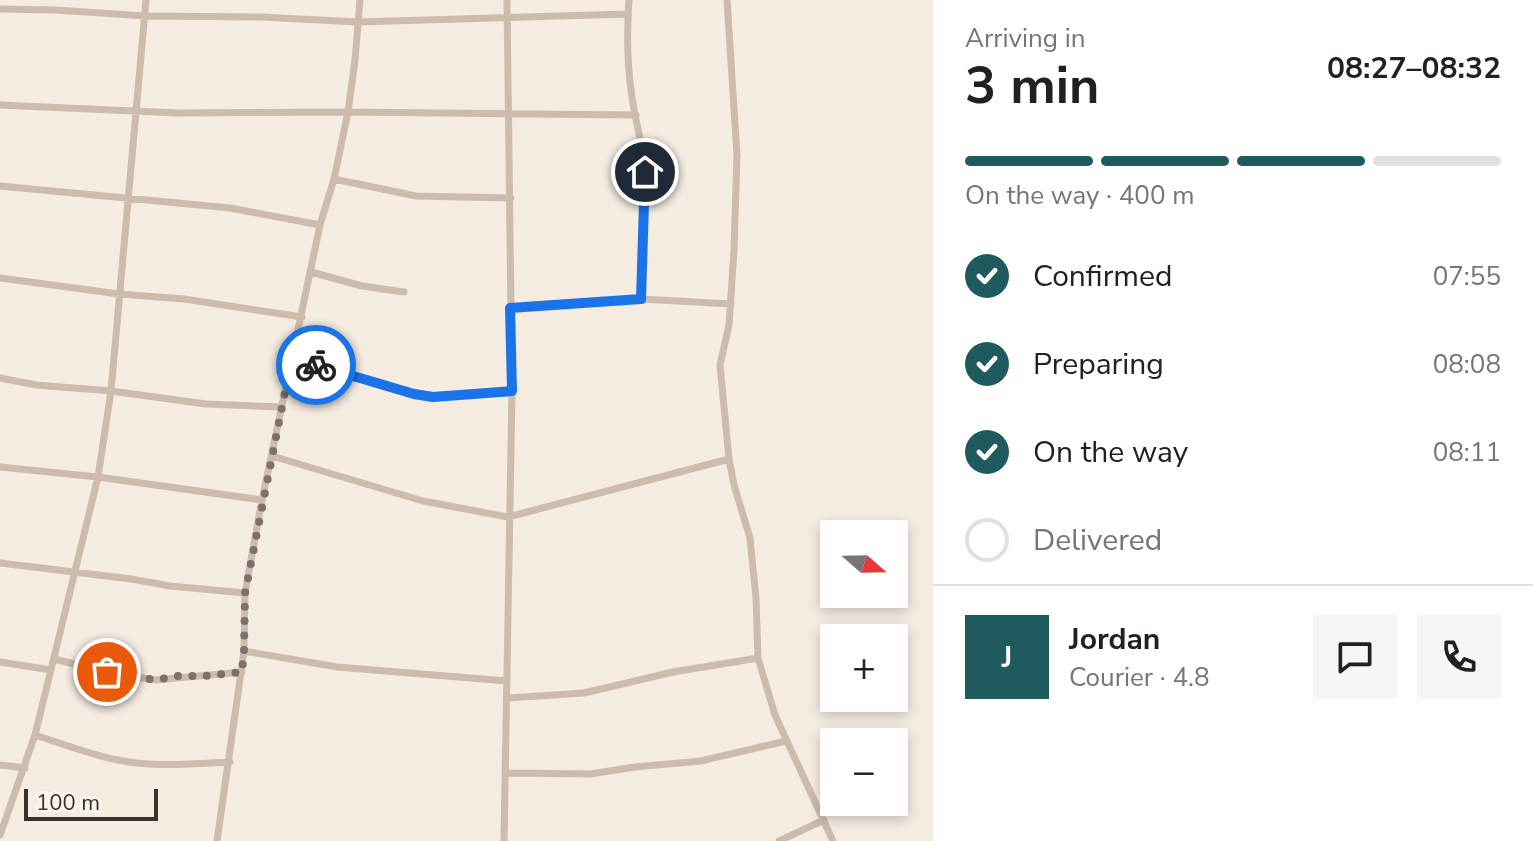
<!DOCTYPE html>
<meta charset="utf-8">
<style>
body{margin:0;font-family:"Nunito Sans",sans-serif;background:#f6f6f6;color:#202124;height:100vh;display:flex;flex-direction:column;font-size:30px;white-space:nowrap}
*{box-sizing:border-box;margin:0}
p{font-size:26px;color:#757577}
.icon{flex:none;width:44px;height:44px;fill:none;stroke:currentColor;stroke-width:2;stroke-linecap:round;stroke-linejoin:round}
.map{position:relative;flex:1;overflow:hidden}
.details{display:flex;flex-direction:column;background:#fff;width:600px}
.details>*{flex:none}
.needle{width:52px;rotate:110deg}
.controls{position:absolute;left:820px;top:520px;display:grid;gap:16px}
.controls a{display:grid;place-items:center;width:88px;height:88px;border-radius:0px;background:#fff;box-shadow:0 4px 12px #0003;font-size:40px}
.scale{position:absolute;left:24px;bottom:20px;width:134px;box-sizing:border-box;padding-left:8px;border:4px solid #3b302b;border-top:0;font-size:22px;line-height:28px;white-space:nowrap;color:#3b302b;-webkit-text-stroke:6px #fbf5ee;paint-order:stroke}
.pin{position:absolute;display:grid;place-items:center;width:68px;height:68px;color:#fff;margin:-34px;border:4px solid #fff;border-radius:50%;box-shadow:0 2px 8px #0007}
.courier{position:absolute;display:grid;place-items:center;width:80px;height:80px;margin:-40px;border:6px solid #1a73e8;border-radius:50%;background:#fff;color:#222;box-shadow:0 2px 10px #0007}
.summary em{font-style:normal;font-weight:700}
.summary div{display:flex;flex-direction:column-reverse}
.summary{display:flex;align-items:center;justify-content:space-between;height:136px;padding:0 32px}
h1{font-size:52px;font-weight:700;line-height:60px}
.bar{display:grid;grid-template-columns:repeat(4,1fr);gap:12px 8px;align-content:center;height:96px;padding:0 32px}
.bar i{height:10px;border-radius:6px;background:#e0e0e0}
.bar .on{background:#1f5a5e}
.bar p{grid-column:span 4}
.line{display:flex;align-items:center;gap:20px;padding:0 32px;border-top:2px solid #e0e0e0}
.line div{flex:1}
.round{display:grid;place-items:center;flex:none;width:84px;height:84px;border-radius:0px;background:#f6f6f6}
ol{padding:0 32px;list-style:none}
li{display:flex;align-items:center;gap:24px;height:88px}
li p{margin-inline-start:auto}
li .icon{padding:8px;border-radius:50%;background:#1f5a5e;color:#fff;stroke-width:4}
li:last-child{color:#757577}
li i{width:44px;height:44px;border:4px solid #e0e0e0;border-radius:50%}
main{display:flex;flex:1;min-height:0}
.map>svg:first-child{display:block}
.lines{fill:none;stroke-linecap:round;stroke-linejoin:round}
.minor{stroke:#cdbbac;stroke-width:7}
.done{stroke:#7c716b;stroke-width:8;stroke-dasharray:0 14.4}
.route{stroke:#1a73e8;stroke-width:10}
</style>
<main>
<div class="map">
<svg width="933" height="841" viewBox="0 0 933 841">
<rect width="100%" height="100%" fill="#f4ebe1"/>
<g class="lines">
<path class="minor" d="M629,0C627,29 627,61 631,90C634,118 643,144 645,172L641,299
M727,0L737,155L734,250L729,325L720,365L729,459L734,485L750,538L756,598L758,658L775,715L833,841
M0,9L55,10L146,16L261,17L358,22L628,14
M0,105L178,113L348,112L636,115
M334,179L416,196L511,198
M0,186L230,208L320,225
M311,272L362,286L404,292
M0,278L119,294L184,299L302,317
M510,308L641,299L731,304
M292,357L414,394L433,397L512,391
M0,378L36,385L111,391L206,404L282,407
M272,456L423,501L508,517L729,459
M0,467L98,477L262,500
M0,563L131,579L170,586L245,593
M244,651L337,667L507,681
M54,659L107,672L155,680L242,672
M0,662L51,670
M507,698L584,693L673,672L758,658
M35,735C72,747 109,762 149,764C175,766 203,763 230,762
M0,765L25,768
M506,773L590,774L635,767L701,761L786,741
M0,835L35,735L98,477L111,391L146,0
M217,841L244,651L245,593L262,500L320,225L334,179L348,112L355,60L360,0
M504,841L512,391L507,0
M779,841L824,820"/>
</g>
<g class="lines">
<path class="done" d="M107,672L155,680L178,676H205L242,672L244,651L245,593L292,357L316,365"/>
<path class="route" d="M316,365L414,394L433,397L512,391L510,308L641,299L645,172"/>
</g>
</svg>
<div class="controls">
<a><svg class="needle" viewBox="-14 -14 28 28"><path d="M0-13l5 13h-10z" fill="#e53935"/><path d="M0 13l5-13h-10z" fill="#757577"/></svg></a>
<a>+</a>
<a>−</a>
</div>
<div class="scale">100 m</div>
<div class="pin" style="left:107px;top:672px;background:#ea580c"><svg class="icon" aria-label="bag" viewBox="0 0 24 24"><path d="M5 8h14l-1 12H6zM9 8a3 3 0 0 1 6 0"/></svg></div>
<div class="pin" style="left:645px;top:172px;background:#1f2937"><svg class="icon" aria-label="home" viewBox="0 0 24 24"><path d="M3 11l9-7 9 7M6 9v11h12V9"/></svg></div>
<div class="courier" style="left:316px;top:365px"><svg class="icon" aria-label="bike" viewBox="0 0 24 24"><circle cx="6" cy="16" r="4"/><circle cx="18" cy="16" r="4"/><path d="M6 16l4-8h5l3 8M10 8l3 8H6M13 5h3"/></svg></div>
</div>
<section class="details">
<div class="summary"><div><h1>3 min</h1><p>Arriving in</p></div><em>08:27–08:32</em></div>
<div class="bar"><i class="on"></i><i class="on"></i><i class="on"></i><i></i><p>On the way · 400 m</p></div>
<ol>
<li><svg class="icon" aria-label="check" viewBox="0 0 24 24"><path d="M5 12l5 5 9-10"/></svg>Confirmed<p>07:55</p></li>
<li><svg class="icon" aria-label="check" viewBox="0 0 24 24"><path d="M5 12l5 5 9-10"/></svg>Preparing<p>08:08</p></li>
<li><svg class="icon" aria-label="check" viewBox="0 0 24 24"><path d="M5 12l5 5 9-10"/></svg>On the way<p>08:11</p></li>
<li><i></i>Delivered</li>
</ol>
<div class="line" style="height:144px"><b class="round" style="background:#1f5a5e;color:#fff">J</b><div><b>Jordan</b><p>Courier · 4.8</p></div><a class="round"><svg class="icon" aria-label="chat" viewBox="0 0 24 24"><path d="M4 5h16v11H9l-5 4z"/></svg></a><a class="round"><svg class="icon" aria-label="phone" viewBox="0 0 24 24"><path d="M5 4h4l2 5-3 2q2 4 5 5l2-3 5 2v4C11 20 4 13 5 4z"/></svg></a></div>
</section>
</main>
